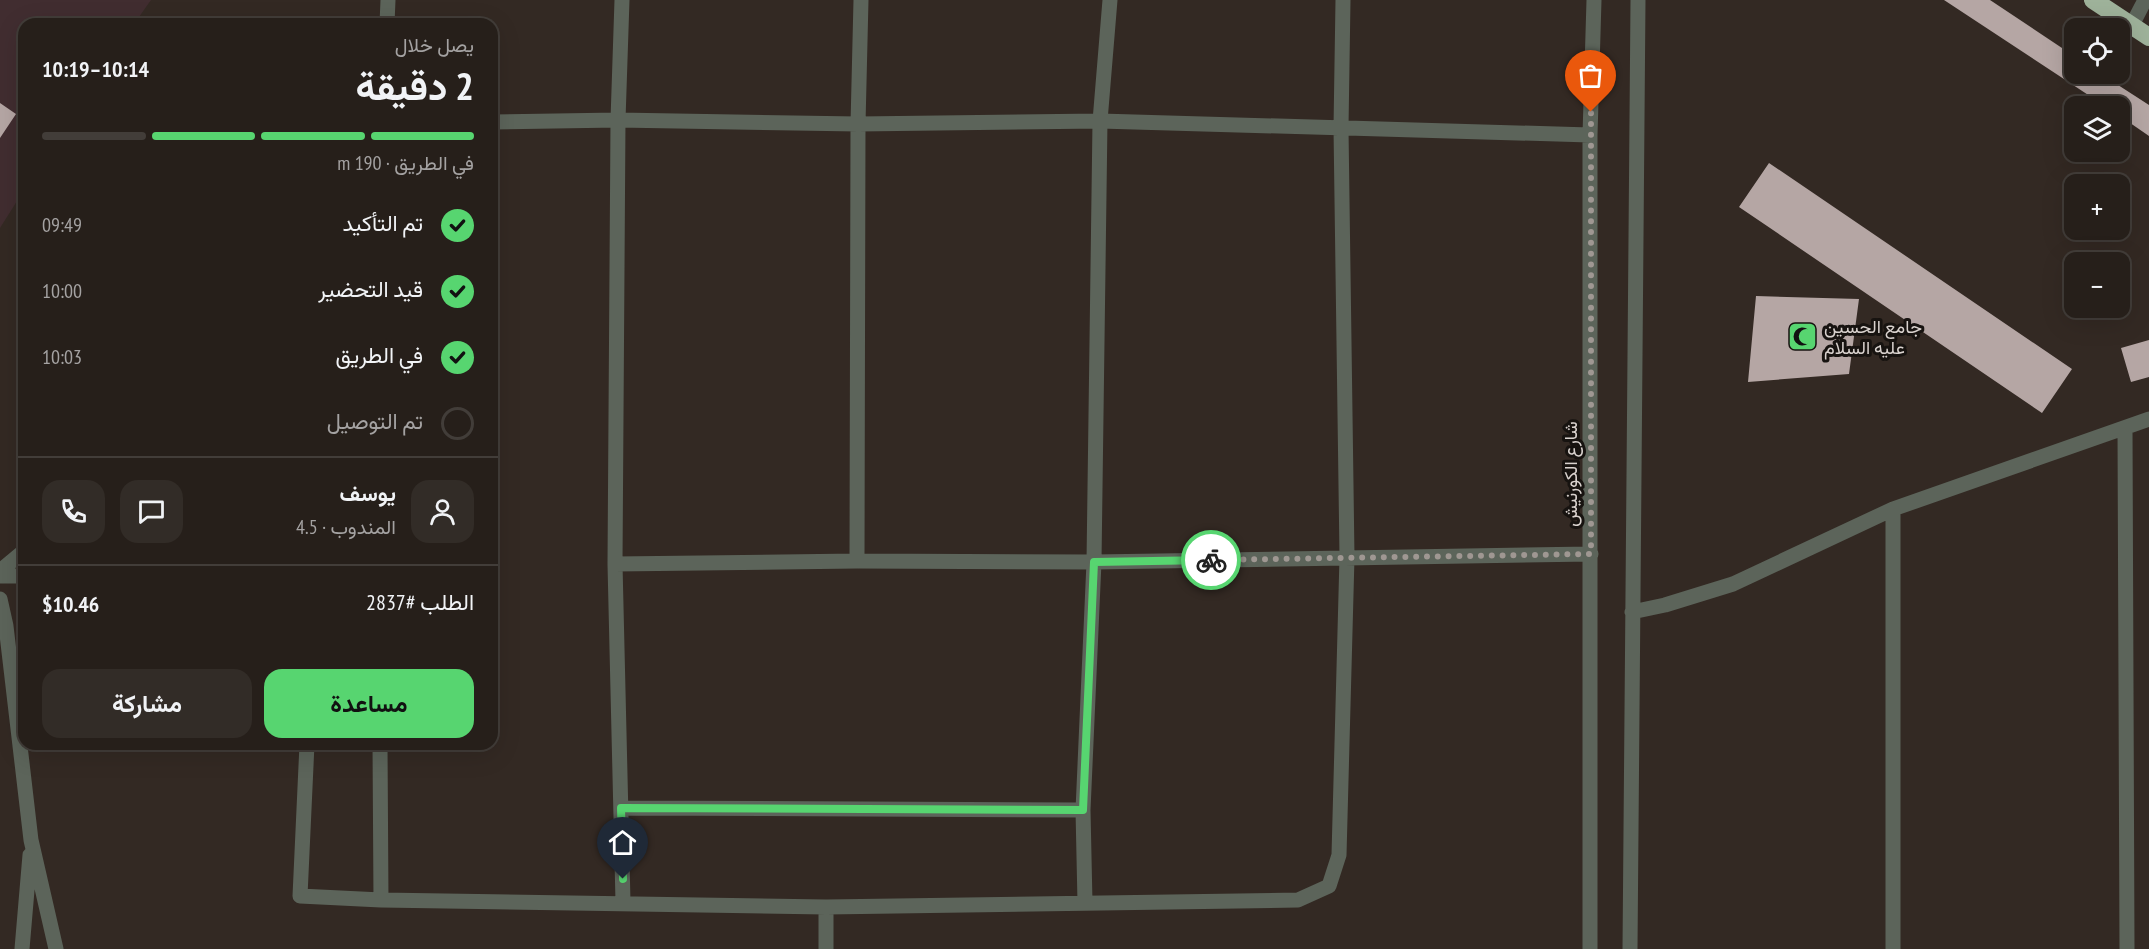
<!DOCTYPE html>
<html lang="ar">
<meta charset="utf-8">
<style>
body{margin:0;font-family:"PT Sans Narrow",Vazirmatn,sans-serif;background:#322c27;color:#f1f3f6;direction:rtl;height:100vh;display:flex;flex-direction:column;font-size:22px;white-space:nowrap}
*{box-sizing:border-box;margin:0}
p{font-size:20px;color:#a4a2a2}
.icon{flex:none;width:33px;height:33px;fill:none;stroke:currentColor;stroke-width:2;stroke-linecap:round;stroke-linejoin:round}
.map{position:relative;flex:1;overflow:hidden;direction:ltr}
.side{position:absolute;left:18px;top:18px;width:480px;height:732px;display:flex;flex-direction:column;background:#261f1a;border-radius:18px;box-shadow:0 6px 24px #0002,0 0 0 2px #423d39;direction:rtl}
.side>*{flex:none}
.tools{position:absolute;left:2064px;top:18px;display:grid;gap:12px}
.tools a{display:grid;place-items:center;width:66px;height:66px;border-radius:12px;background:#261f1a;box-shadow:0 6px 24px #0002,0 0 0 2px #423d39;font-size:30px}
.pin{position:absolute;display:grid;place-items:center;width:51px;height:51px;color:#fff;margin:-62px -26px;border-radius:50% 50% 50% 0;rotate:-45deg;box-shadow:0 0 6px #0007}
.pin .icon{rotate:45deg}
.courier{position:absolute;display:grid;place-items:center;width:60px;height:60px;margin:-30px;border:4px solid #57d570;border-radius:50%;background:#fff;color:#222;box-shadow:0 2px 8px #0007}
.summary em{font-style:normal;font-weight:700}
.summary div{display:flex;flex-direction:column-reverse}
.summary{display:flex;align-items:center;justify-content:space-between;height:102px;padding:0 24px}
h1{font-size:39px;font-weight:700;line-height:45px}
.bar{display:grid;grid-template-columns:repeat(4,1fr);gap:9px 6px;align-content:center;height:72px;padding:0 24px}
.bar i{height:8px;border-radius:4px;background:#423d39}
.bar .on{background:#57d570}
.bar p{grid-column:span 4}
.line{display:flex;align-items:center;gap:15px;padding:0 24px;border-top:2px solid #423d39}
.line div{flex:1}
.round{display:grid;place-items:center;flex:none;width:63px;height:63px;border-radius:18px;background:#322c27}
ol{padding:0 24px;list-style:none}
li{display:flex;align-items:center;gap:18px;height:66px}
li p{margin-inline-start:auto}
li .icon{padding:6px;border-radius:50%;background:#57d570;color:#111;stroke-width:4}
li:last-child{color:#a4a2a2}
li i{width:33px;height:33px;border:3px solid #423d39;border-radius:50%}
.primary-button{display:flex;gap:12px;margin-top:auto;padding:12px 24px}
.primary-button a{flex:1;height:69px;border-radius:18px;background:#57d570;color:#111;font-size:24px;font-weight:700;line-height:69px;text-align:center}
.primary-button a+a{background:#322c27;color:#f1f3f6}
.map>svg:first-child{display:block}
.education{fill:#412d30}
.building{fill:#b5a6a4}
.lines{fill:none;stroke-linecap:round;stroke-linejoin:round}
.minor{stroke:#5c645a;stroke-width:15}
.highway{stroke:#9eb29a;stroke-width:18}
.done{stroke:#9f9792;stroke-width:6;stroke-dasharray:0 10.8}
.route{stroke:#57d570;stroke-width:8}
.labels{text-anchor:middle;stroke-width:6;stroke-linejoin:round;paint-order:stroke}
.poi-label{font-size:18px;fill:#d9d2ce;stroke:#171310;text-anchor:start}
.street-label{font-size:18px;fill:#d9d2ce;stroke:#171310}
</style>
<div class="map">
<svg width="2149" height="949" viewBox="0 0 2149 949">
<rect width="100%" height="100%" fill="#332923"/>
<path class="education" d="M0,0H151L134,24H24V190L0,228Z"/>
<path class="building" d="M1944,0H1990L2074,56V74H2101L2149,105V136L2120,116V106H2105Z
M0,103L16,114L0,138Z
M1769,163L2072,369L2042,413L1739,207Z
M1756,296L1859,299L1849,374L1748,382Z
M2149,340V377L2131,382L2121,348Z"/>
<g class="lines">
<path class="minor" d="M622,0L618,120L615,564L623,902
M387,24L388,0
M2132,25L2145,0
M492,122L618,120L858,124L1100,121L1590,135
M2125,428L2127,949
M857,561L858,124L861,0
M615,564L857,561L1094,562L1591,554
M0,571L24,551
M0,576H24
M0,599L6,626L31,840L56,949
M1632,612L1665,605L1733,584L1893,509L2149,419
M307,744L300,896L381,900L826,907L1298,900L1329,886L1339,855L1347,557L1341,128L1343,0
M380,744L381,900
M621,808L1083,810
M1085,903L1083,810L1094,562L1100,121L1110,0
M22,949L30,855
M826,949V907
M1590,949V135L1594,0
M1630,949L1638,0
M1893,949V509"/>
<path class="highway" d="M2093,0L2149,37"/>
</g>
<g class="lines">
<path class="done" d="M1211,560L1591,554V112"/>
<path class="route" d="M623,879L621,808L1083,810L1094,562L1211,560"/>
</g>
<defs>
<symbol id="mosque-square" viewBox="-11 -11 22 22"><rect x="-9" y="-9" width="18" height="18" rx="4" fill="#57d570" stroke="#171310"/><path d="M3.5-4.9A6 6 0 1 0 3.5 4.9A5 5 0 1 1 3.5-4.9Z" fill="#111"/></symbol>
</defs>
<g fill-rule="evenodd">
<use href="#mosque-square" x="1786" y="320" width="33" height="33"/>
</g>
<g class="labels">
<g class="poi-label">
<text x="1824" y="333">جامع الحسين<tspan x="1824" dy="21">عليه السلام</tspan></text>
</g>
<g class="street-label">
<text transform="translate(1571 474) rotate(-90)" y="6">شارع الكورنيش</text>
</g>
</g>
</svg>
<div class="tools">
<a><svg class="icon" aria-label="locate" viewBox="0 0 24 24"><circle cx="12" cy="12" r="6"/><path d="M12 2v4M12 18v4M2 12h4M18 12h4"/></svg></a>
<a><svg class="icon" aria-label="layers" viewBox="0 0 24 24"><path d="M12 4l9 5-9 5-9-5zM3 14l9 5 9-5"/></svg></a>
<a>+</a>
<a>−</a>
</div>
<div class="pin" style="left:1591px;top:112px;background:#ea580c"><svg class="icon" aria-label="bag" viewBox="0 0 24 24"><path d="M5 8h14l-1 12H6zM9 8a3 3 0 0 1 6 0"/></svg></div>
<div class="pin" style="left:623px;top:879px;background:#1f2937"><svg class="icon" aria-label="home" viewBox="0 0 24 24"><path d="M3 11l9-7 9 7M6 9v11h12V9"/></svg></div>
<div class="courier" style="left:1211px;top:560px"><svg class="icon" aria-label="bike" viewBox="0 0 24 24"><circle cx="6" cy="16" r="4"/><circle cx="18" cy="16" r="4"/><path d="M6 16l4-8h5l3 8M10 8l3 8H6M13 5h3"/></svg></div>
<section class="side">
<div class="summary"><div><h1>2 دقيقة</h1><p>يصل خلال</p></div><em>10:14–10:19</em></div>
<div class="bar"><i class="on"></i><i class="on"></i><i class="on"></i><i></i><p>في الطريق · 190 m</p></div>
<ol>
<li><svg class="icon" aria-label="check" viewBox="0 0 24 24"><path d="M5 12l5 5 9-10"/></svg>تم التأكيد<p>09:49</p></li>
<li><svg class="icon" aria-label="check" viewBox="0 0 24 24"><path d="M5 12l5 5 9-10"/></svg>قيد التحضير<p>10:00</p></li>
<li><svg class="icon" aria-label="check" viewBox="0 0 24 24"><path d="M5 12l5 5 9-10"/></svg>في الطريق<p>10:03</p></li>
<li><i></i>تم التوصيل</li>
</ol>
<div class="line" style="height:108px"><a class="round"><svg class="icon" aria-label="person" viewBox="0 0 24 24"><circle cx="12" cy="8" r="4"/><path d="M4 21q1-7 8-7t8 7"/></svg></a><div><b>يوسف</b><p>المندوب · 4.5</p></div><a class="round"><svg class="icon" aria-label="chat" viewBox="0 0 24 24"><path d="M4 5h16v11H9l-5 4z"/></svg></a><a class="round"><svg class="icon" aria-label="phone" viewBox="0 0 24 24"><path d="M5 4h4l2 5-3 2q2 4 5 5l2-3 5 2v4C11 20 4 13 5 4z"/></svg></a></div>
<div class="line" style="height:78px"><div>الطلب #2837</div><b>$10.46</b></div>
<div class="primary-button"><a>مساعدة</a><a>مشاركة</a></div>
</section>
</div>
